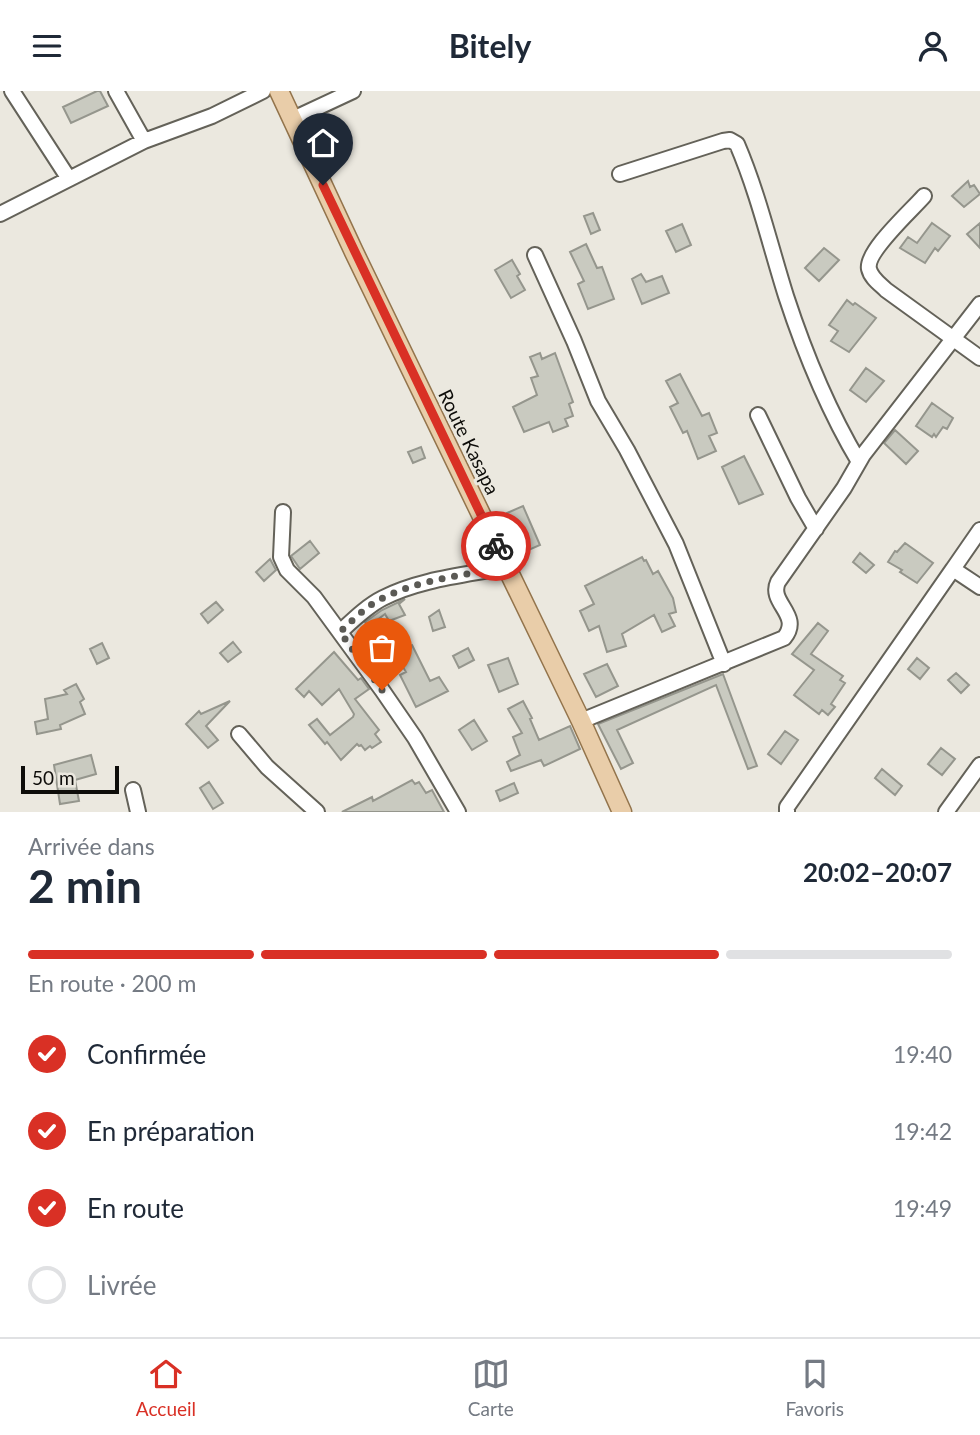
<!DOCTYPE html>
<html lang="fr">
<meta charset="utf-8">
<style>
body{margin:0;font-family:Lato,sans-serif;background:#f2f2f3;color:#1f2937;height:100vh;display:flex;flex-direction:column;font-size:26px;white-space:nowrap}
*{box-sizing:border-box;margin:0}
p{font-size:23px;color:#747a83}
.icon{flex:none;width:38px;height:38px;fill:none;stroke:currentColor;stroke-width:2;stroke-linecap:round;stroke-linejoin:round}
.map{position:relative;height:721px;overflow:hidden}
.panel{display:flex;flex-direction:column;background:#fff;flex:1}
.panel>*{flex:none}
.scale{position:absolute;left:21px;bottom:18px;width:98px;box-sizing:border-box;padding-left:7px;border:4px solid #0e0d0a;border-top:0;font-size:19px;line-height:24px;white-space:nowrap;color:#0e0d0a;-webkit-text-stroke:5px #ebe8df;paint-order:stroke}
.pin{position:absolute;display:grid;place-items:center;width:60px;height:60px;color:#fff;margin:-72px -30px;border-radius:50% 50% 50% 0;rotate:-45deg;box-shadow:0 0 7px #0007}
.pin .icon{rotate:45deg}
.courier{position:absolute;display:grid;place-items:center;width:70px;height:70px;margin:-35px;border:5px solid #d93025;border-radius:50%;background:#fff;color:#222;box-shadow:0 2px 9px #0007}
.headline em{font-style:normal;font-weight:700}
.headline div{display:flex;flex-direction:column-reverse}
.headline{display:flex;align-items:center;justify-content:space-between;height:119px;padding:0 28px}
h1{font-size:46px;font-weight:700;line-height:52px}
.bar{display:grid;grid-template-columns:repeat(4,1fr);gap:10px 7px;align-content:center;height:84px;padding:0 28px}
.bar i{height:9px;border-radius:5px;background:#e0e1e3}
.bar .active{background:#d93025}
.bar p{grid-column:span 4}
ol{padding:0 28px;list-style:none}
li{display:flex;align-items:center;gap:21px;height:77px}
li p{margin-inline-start:auto}
li .icon{padding:7px;border-radius:50%;background:#d93025;color:#fff;stroke-width:4}
li:last-child{color:#747a83}
li i{width:38px;height:38px;border:4px solid #e0e1e3;border-radius:50%}
header{display:flex;justify-content:space-between;align-items:center;height:91px;padding:0 28px;background:#fff;font-size:32px;font-weight:700}
.tab-bar{display:flex;justify-content:space-around;align-items:center;height:98px;border-top:2px solid #e0e1e3;background:#fff;font-size:19px;color:#747a83}
.tab-bar a{display:grid;justify-items:center;gap:4px}
.tab-bar .active{color:#d93025}
.map>svg:first-child{display:block}
.building{fill:#c9cac0;stroke:#95968d;stroke-width:2}
.lines{fill:none;stroke-linecap:round;stroke-linejoin:round}
.minor-casing{stroke:#646259;stroke-width:18}
.major-casing{stroke:#93744c;stroke-width:21}
.minor{stroke:#fff;stroke-width:14}
.major{stroke:#e9cda9;stroke-width:18}
.done{stroke:#5b5a55;stroke-width:7;stroke-dasharray:0 12.6}
.route{stroke:#d93025;stroke-width:9}
.labels{text-anchor:middle;stroke-width:6;stroke-linejoin:round;paint-order:stroke}
.street-label{font-size:19px;fill:#0e0d0a;stroke:#ebe8df}
</style>
<header><svg class="icon" aria-label="menu" viewBox="0 0 24 24"><path d="M4 6h16M4 12h16M4 18h16"/></svg>Bitely<svg class="icon" aria-label="person" viewBox="0 0 24 24"><circle cx="12" cy="8" r="4"/><path d="M4 21q1-7 8-7t8 7"/></svg></header>
<div class="map">
<svg width="980" height="721" viewBox="0 0 980 721">
<rect width="100%" height="100%" fill="#ebe8df"/>
<path class="building" d="M97,0H100L108,15L71,32L63,16Z
M968,90L970,96L974,94L980,103L964,116L952,105Z
M593,122L600,139L591,143L584,125Z
M932,132L950,145L938,160L935,157L925,172L900,157L908,146L917,152Z
M980,132V157L967,143Z
M682,133L691,154L676,161L666,140Z
M586,153L597,177L602,176L614,208L588,218L578,193L584,190L570,161Z
M824,157L839,169L819,190L805,177Z
M512,169L520,183L517,185L525,199L511,207L495,179Z
M641,183L646,191L662,185L669,202L642,213L632,188Z
M847,209L853,214L855,212L876,227L849,261L831,250L838,240L829,234Z
M540,262L542,268L555,262L573,311L569,313L573,325L565,328L568,335L553,341L549,331L524,341L513,316L537,304L531,287L538,285L530,266Z
M866,277L884,290L866,311L850,299Z
M680,283L702,325L709,322L717,342L709,345L716,360L698,368L687,340L683,342L670,316L678,312L666,290Z
M932,312L953,327L947,338L943,336L936,346L934,343L932,346L916,335Z
M895,339L918,360L906,373L884,352Z
M421,356L425,367L413,372L408,361Z
M744,365L763,403L739,413L722,376Z
M523,415L540,454L524,461L507,422Z
M310,450L319,462L300,478L291,465Z
M905,452L933,472L917,492L900,481L902,479L888,471L895,460L897,461Z
M860,462L874,474L866,482L853,471Z
M642,466L644,470L646,469L653,483L658,480L673,507L676,521L669,523L675,535L662,541L654,524L622,543L626,555L607,561L599,535L589,540L580,520L594,513L585,495Z
M270,468L276,479L264,490L256,481Z
M405,508L399,513L405,524L389,530L385,523L368,536L365,531L382,519Z
M216,511L223,519L208,532L201,523Z
M439,519L445,536L433,540L429,526Z
M818,532L828,540L811,563L843,585L840,589L845,592L831,613L835,616L828,624L822,619L819,623L794,604L814,579L792,563Z
M233,551L241,561L228,571L220,562Z
M102,552L109,567L97,573L90,558Z
M412,554L430,590L439,586L448,600L416,616L400,584L406,581L395,563Z
M468,557L474,569L459,577L453,565Z
M334,561L358,589L361,587L369,598L355,608L379,639L375,643L381,651L372,657L370,655L365,659L361,654L359,655L357,653L341,669L327,651L325,653L309,634L317,628L330,644L353,626L354,623L339,598L322,614L309,600L304,606L296,598Z
M508,567L518,593L499,601L488,574Z
M917,567L929,577L920,588L908,578Z
M607,573L618,595L596,606L584,583Z
M956,582L969,594L961,602L948,589Z
M723,583L757,675L748,678L716,594L617,639L633,672L621,678L598,633Z
M76,593L84,608L80,611L85,623L60,634L61,638L37,643L35,631L48,628L45,608L67,603L64,599Z
M230,610L206,635L218,649L208,657L186,633L199,620L201,623Z
M523,610L532,627L530,628L539,649L570,635L580,658L544,675L541,669L511,680L507,671L520,664L513,646L522,642L508,618Z
M474,629L487,650L472,659L459,639Z
M785,640L798,649L781,673L768,663Z
M941,657L955,668L942,684L928,673Z
M91,664L96,683L75,689L79,710L60,713L54,674Z
M882,678L902,695L895,704L875,687Z
M412,689L415,693L419,691L426,702L432,699L444,721H342L372,706L373,710Z
M209,691L223,712L213,718L200,697Z
M514,692L518,702L500,710L496,700Z"/>
<g class="lines">
<defs>
<path id="minor" d="M12,0L69,88
M116,0L144,50
M293,28L353,0
M620,83L723,50L730,49L737,53C758,102 770,154 786,205C805,263 828,319 859,371
M924,105C912,119 865,161 869,178C871,187 880,193 886,199L980,267
M0,123L144,50L212,25L263,0
M535,164L574,250L598,310L627,359L676,453L724,573
M758,324L798,407L816,438
M283,421L281,466L287,479L314,506L382,599L415,647L458,721
M953,478L980,439
M340,541C353,529 367,515 383,507C420,488 466,484 506,476
M581,630L784,547C803,524 768,512 778,491L844,397L863,364L980,213
M239,643L267,676L317,721
M133,699L138,721
M787,721V716L953,478L980,496
M946,721L980,674"/>
<path id="major" d="M279,0L354,161L581,630L622,721"/>
</defs>
<use href="#minor" class="minor-casing"/>
<use href="#major" class="major-casing"/>
<use href="#minor" class="minor"/>
<use href="#major" class="major"/>
</g>
<g class="lines">
<path class="done" d="M382,599L340,541C353,529 366,515 383,507C420,488 466,484 506,476L496,455"/>
<path class="route" d="M323,94L496,455"/>
</g>
<g class="labels">
<g class="street-label">
<text transform="translate(469 351) rotate(64)" y="7">Route Kasapa</text>
</g>
</g>
</svg>
<div class="scale">50 m</div>
<div class="pin" style="left:382px;top:599px;background:#ea580c"><svg class="icon" aria-label="bag" viewBox="0 0 24 24"><path d="M5 8h14l-1 12H6zM9 8a3 3 0 0 1 6 0"/></svg></div>
<div class="pin" style="left:323px;top:94px;background:#1f2937"><svg class="icon" aria-label="home" viewBox="0 0 24 24"><path d="M3 11l9-7 9 7M6 9v11h12V9"/></svg></div>
<div class="courier" style="left:496px;top:455px"><svg class="icon" aria-label="bike" viewBox="0 0 24 24"><circle cx="6" cy="16" r="4"/><circle cx="18" cy="16" r="4"/><path d="M6 16l4-8h5l3 8M10 8l3 8H6M13 5h3"/></svg></div>
</div>
<section class="panel">
<div class="headline"><div><h1>2 min</h1><p>Arrivée dans</p></div><em>20:02–20:07</em></div>
<div class="bar"><i class="active"></i><i class="active"></i><i class="active"></i><i></i><p>En route · 200 m</p></div>
<ol>
<li><svg class="icon" aria-label="check" viewBox="0 0 24 24"><path d="M5 12l5 5 9-10"/></svg>Confirmée<p>19:40</p></li>
<li><svg class="icon" aria-label="check" viewBox="0 0 24 24"><path d="M5 12l5 5 9-10"/></svg>En préparation<p>19:42</p></li>
<li><svg class="icon" aria-label="check" viewBox="0 0 24 24"><path d="M5 12l5 5 9-10"/></svg>En route<p>19:49</p></li>
<li><i></i>Livrée</li>
</ol>
</section>
<nav class="tab-bar">
<a class="active"><svg class="icon" aria-label="home" viewBox="0 0 24 24"><path d="M3 11l9-7 9 7M6 9v11h12V9"/></svg>Accueil</a>
<a><svg class="icon" aria-label="map" viewBox="0 0 24 24"><path d="M3 6l6-2 6 2 6-2v14l-6 2-6-2-6 2zM9 4v14M15 6v14"/></svg>Carte</a>
<a><svg class="icon" aria-label="saved" viewBox="0 0 24 24"><path d="M7 4h10v16l-5-4-5 4z"/></svg>Favoris</a>
</nav>
